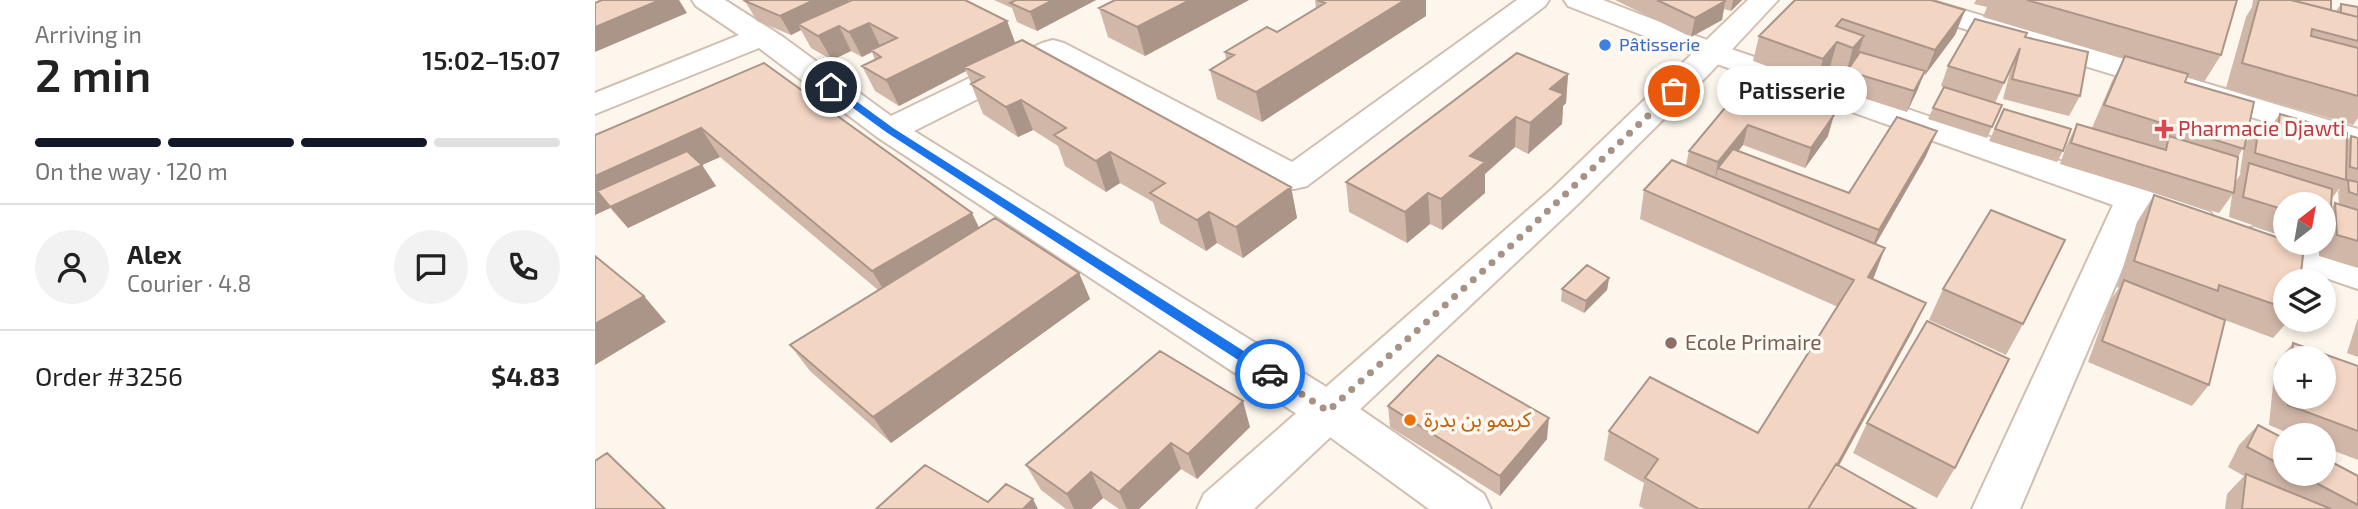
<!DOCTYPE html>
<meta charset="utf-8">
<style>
body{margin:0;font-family:"Exo 2","Noto Sans Arabic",sans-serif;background:#f2f2f2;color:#222;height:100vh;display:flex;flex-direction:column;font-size:26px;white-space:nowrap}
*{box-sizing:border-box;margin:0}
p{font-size:23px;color:#767676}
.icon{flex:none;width:38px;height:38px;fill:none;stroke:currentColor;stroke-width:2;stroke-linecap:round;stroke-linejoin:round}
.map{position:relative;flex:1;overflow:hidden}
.panel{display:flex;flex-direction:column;background:#fff;width:595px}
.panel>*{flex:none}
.needle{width:46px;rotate:31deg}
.buttons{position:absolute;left:1678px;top:192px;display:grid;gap:14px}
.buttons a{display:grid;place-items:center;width:63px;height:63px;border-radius:50%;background:#fff;box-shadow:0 4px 10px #0003;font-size:35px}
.pin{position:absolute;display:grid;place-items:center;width:60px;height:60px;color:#fff;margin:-30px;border:4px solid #fff;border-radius:50%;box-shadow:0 2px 7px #0007}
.courier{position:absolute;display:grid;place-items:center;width:70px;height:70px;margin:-35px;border:5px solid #1a73e8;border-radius:50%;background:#fff;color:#222;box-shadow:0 2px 9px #0007}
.bubble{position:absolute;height:49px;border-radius:24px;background:#fff;box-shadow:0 4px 10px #0003;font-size:23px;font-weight:600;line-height:49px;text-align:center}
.summary em{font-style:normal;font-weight:600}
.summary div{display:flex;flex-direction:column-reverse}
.summary{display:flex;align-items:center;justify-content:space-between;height:119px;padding:0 35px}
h1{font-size:46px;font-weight:600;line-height:52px}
.bar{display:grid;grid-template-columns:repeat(4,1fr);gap:10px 7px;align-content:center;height:84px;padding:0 35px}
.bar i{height:9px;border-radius:5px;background:#e0e0e0}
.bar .selected{background:#111827}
.bar p{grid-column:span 4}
.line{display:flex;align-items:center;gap:18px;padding:0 35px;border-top:2px solid #e0e0e0}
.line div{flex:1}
.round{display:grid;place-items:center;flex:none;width:74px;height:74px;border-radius:37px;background:#f2f2f2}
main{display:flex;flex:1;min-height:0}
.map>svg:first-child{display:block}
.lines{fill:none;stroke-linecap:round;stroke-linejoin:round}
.street-casing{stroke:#d1beb0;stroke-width:4}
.secondary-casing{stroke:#d6c0b0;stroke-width:4}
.street{fill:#fff;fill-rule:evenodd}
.secondary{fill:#fff;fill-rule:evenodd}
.wall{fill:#d1b7a8;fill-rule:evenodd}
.shaded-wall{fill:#aa9588}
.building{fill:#f3d5c3;stroke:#aa9588;stroke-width:2}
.route{fill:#1a73e8}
.done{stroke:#a89285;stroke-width:7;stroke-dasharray:0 12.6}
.shop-dot{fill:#3f7fe0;stroke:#fffaf3;stroke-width:2.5}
.health-dot{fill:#e0444e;stroke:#fffaf3;stroke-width:2.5}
.education-dot{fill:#8d6e63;stroke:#fffaf3;stroke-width:2.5}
.food-dot{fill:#e8710a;stroke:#fffaf3;stroke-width:2.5}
.labels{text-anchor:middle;stroke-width:7;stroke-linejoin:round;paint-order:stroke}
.far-shop-label{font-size:18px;fill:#366cbe;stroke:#fffaf3;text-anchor:start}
.health-label{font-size:21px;fill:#be3a42;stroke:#fffaf3;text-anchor:start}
.education-label{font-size:21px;fill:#785e54;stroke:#fffaf3;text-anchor:start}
.food-label{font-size:21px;fill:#c56008;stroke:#fffaf3;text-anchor:start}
</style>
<main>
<section class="panel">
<div class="summary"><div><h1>2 min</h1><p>Arriving in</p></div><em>15:02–15:07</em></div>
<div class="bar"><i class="selected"></i><i class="selected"></i><i class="selected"></i><i></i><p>On the way · 120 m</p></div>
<div class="line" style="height:126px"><a class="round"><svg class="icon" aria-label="person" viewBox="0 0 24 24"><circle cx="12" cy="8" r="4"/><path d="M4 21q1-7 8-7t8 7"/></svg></a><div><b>Alex</b><p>Courier · 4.8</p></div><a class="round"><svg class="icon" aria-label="chat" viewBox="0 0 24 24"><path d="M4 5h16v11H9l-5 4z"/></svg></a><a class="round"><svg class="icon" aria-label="phone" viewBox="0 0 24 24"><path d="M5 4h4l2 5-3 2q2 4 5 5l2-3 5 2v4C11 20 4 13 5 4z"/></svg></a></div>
<div class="line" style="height:91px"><div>Order #3256</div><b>$4.83</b></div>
</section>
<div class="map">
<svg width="1763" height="509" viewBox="0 0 1763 509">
<rect width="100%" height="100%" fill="#fdf6ec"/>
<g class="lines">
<defs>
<path id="street" d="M97,0H130L188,37L296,116L447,43L458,40L469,43L697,162L922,0H954L950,6L712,186L699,189L686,186L458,61L319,131L749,398L889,494L896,509H834L717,424L282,137L164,48L0,114V93L144,35L101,6Z
M969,0H1008L1130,47L1615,212L1621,221L1615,230L1602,233L1550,216L1425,509H1377L1518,205L1108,59L973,6Z
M1291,0H1335L1763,129V150L1295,6Z
M1659,227L1690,237V243H1710L1763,261V289L1646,249L1640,240L1646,231Z"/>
<path id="secondary" d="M1153,0H1183L1115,73L983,204L659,509H602L609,494L958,188Z"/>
</defs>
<use href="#street" class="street-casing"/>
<use href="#secondary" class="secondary-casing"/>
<use href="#street" class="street"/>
<use href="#secondary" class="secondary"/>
</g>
<path class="wall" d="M399,0H501L442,31L422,22L417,8Z
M654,0L550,56L513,37L504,8Z
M720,0H831V16L667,122L622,99L615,70L631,60L630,52L682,32L721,9Z
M1020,0H1147L1136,11L1129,9L1127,20L1096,37Z
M1200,0L1370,10L1360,35L1330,75L1329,74L1322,91L1312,112L1246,91L1253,70L1251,73L1235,67L1221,84L1158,61L1164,36Z
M1381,0H1642L1626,55L1609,82L1592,77L1590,82L1650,144L1664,124L1675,127L1685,114L1752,141L1756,136L1763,138V268L1724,256V243H1729V205H1690V236L1634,217L1637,195L1624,213L1465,164L1472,144L1482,124L1497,128L1517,81L1529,59L1388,17L1392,7L1379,4ZM1649,146L1645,173H1646L1640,183L1643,157ZM1744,189L1745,190L1743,191L1744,204L1740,203L1736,208L1737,198Z
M1658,0H1736V10L1741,11L1746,4L1763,7V118L1758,125L1631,88L1651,17L1657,7Z
M150,1H254L412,21L420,43L696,187L702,218L648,258L622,243L611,251L565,223L558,202L525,183L511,192L470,166L463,146L438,130L423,137L388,114L371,71L304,106L280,91L267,66L280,60L277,52L267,57L256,51L237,60L216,48L206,30L196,35L162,21Z
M1430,37L1485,96L1474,116L1408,99L1416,68L1400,103L1407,105L1392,138L1333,119L1338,108L1349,87L1346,86L1353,66Z
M169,63L385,228L484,273L495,299L296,443L215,371L195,345L283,290L125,157L107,165L121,186L33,228L15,208L0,215V135Z
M973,74L971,103L968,106L967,124L933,154L920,147L890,174V193L847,230L835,224L812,243L754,212L751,182Z
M1139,97L1233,136L1210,168L1148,145L1143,151L1254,193L1331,156L1281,244L1279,277L1277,279L1317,332L1244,466L1321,509H1050L1044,506L1049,483L1009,460L1014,431L1163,433L1243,307L1045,219L1049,190L1091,165L1094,151Z
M1409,109L1468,151L1462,162L1394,141Z
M1559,195L1690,282V320H1694L1678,338L1630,320L1614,385L1597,406L1493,362L1515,301L1524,288L1522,287L1542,222Z
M1014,278L1012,290L989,313L966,301L967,289Z
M1348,289L1428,324L1411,355L1334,320Z
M1763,318V357L1752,353Z
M1698,343L1763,366V460L1729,447V436H1700L1674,425L1680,364ZM1690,359H1697L1729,397H1690Z
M793,406L952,439L905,496L795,427Z
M1272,423L1360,468L1342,498L1258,453Z
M1663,425L1690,439V474L1763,476V509H1630L1632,494L1649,476L1633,467L1644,445Z
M655,427L602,479L586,469L544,509H524L508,498L496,509H471L446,490L431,465Z"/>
<path class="shaded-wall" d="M65,0H84L92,13L0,52V27Z
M219,0H253L256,6L203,24L206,30L196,35L185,16Z
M458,0H501L442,31L435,12Z
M595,0H654L550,56L542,27Z
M810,0H831V16L667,122L661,92Z
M1138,0H1147L1136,11Z
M1130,1L1127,20L1096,37L1100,18Z
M1370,10L1360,35L1330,75L1340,50Z
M412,21L421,45L369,67L371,71L304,106L291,80Z
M274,23L286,48L276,50L277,52L267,57L254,32Z
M244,26L256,51L237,60L223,36Z
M1269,36L1261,60L1251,73L1258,48Z
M1242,42L1235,67L1221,84L1228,59Z
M1330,71L1322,91L1312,112L1319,91Z
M973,74L971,103L968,106L967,124L933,154L935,123L955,89Z
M426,100L438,130L423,137L411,107Z
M1239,115L1233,136L1210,168L1216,148Z
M921,117L920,147L890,174V193L847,230L846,199L875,156Z
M1153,125L1148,145L1128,170L1123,168L1119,183L1123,162Z
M106,128L125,157L107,165L121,186L33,228L2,191L15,208L0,215V176Z
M1342,131L1331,156L1273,257L1284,230Z
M515,152L525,183L511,192L501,161Z
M696,187L702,218L648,258L641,227Z
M833,193L835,224L812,243L810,212Z
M614,212L622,243L611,251L602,220Z
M377,213L391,242L295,300L277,271Z
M1290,248L1279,277L1261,306L1273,277Z
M484,273L495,299L296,443L278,417Z
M1014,278L1012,290L989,313L991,301Z
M49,296L71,322L0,365V324Z
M1331,303L1317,332L1228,494L1214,509Z
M648,401L655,427L602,479L593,454Z
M954,418L952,439L905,496V476Z
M576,443L586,469L544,509H532L524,492Z
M496,472L508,498L496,509H479L472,494Z
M438,499L443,509H428Z"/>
<path class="building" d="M7,0H65L0,27V3Z
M154,0H219L185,16L150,1Z
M257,0H370L412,21L291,80L267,66L286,57L276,50L302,38L274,23L254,32L244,26L223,36L203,24Z
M421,0H458L435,12L415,3Z
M520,0H595L542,27L504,8Z
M722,0H810L661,92L615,70L639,55L630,52L672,27L682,32L730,3Z
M1062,0H1129L1130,1L1100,18Z
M1200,0H1336L1370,10L1340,50L1247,19L1241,26L1269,36L1258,48L1242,42L1228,59L1164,36Z
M1432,0H1642L1626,55Z
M1664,0H1696L1763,17V41L1717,29L1716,36L1763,48V96L1647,63Z
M1696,0H1736V10Z
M1746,4L1763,7V17L1746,13Z
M1380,19L1432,33L1430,37L1493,52L1485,96L1417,79L1425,48L1409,83L1353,66Z
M427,40L696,187L641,227L614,212L602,220L555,193L570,183L515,152L501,161L459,135L471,128L426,100L411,107L376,84L389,77L369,67Z
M1265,52L1330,71L1319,91L1252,71Z
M922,53L973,74L955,89L969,94L935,123L921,117L875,156L890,162L846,199L833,193L810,212L751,182Z
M1530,56L1593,74L1590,82L1659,102L1649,149L1509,105Z
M169,63L377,213L277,271L106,128L0,176V135Z
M1349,87L1407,105L1397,127L1338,108Z
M1175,93L1239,115L1216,148L1153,125L1123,162L1094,151L1139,97L1164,105Z
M1409,109L1476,129L1468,151L1400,129Z
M1685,114L1752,133L1751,180L1660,153L1664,124L1683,130Z
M1302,117L1342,131L1284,230L1123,168L1138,149L1254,193Z
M1482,124L1571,150L1574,136L1643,157L1639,193L1476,143Z
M1756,136L1763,138V169L1755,167Z
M92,151L107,165L15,207L2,191Z
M1077,160L1290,248L1273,277L1331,303L1242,465L1241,464L1213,509H1104L1050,478L1063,459L1014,431L1055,377L1163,433L1259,280L1049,190Z
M1654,163L1737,189L1735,224L1729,222V205H1690V210L1648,197Z
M1753,180L1763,182V195L1754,192Z
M1559,195L1690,240V243H1701L1709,246L1705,282H1690V308L1624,285L1623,291L1539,261Z
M1740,203L1763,210V241L1742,235Z
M1396,210L1470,240L1428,324L1348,289Z
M400,218L484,273L278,417L195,345Z
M0,256L49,296L0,324Z
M992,265L1014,278L991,301L967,289Z
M1529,280L1630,320L1614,385L1507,341Z
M1332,321L1414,359L1360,468L1272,423Z
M1698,343L1763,366V431L1693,405L1694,397H1729V359H1697Z
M565,351L648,401L593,454L576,443L524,492L496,472L472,494L431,465Z
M843,355L954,418L905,476L793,406Z
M1663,425L1690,439V467L1652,447Z
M12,453L70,509H0V461Z
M1729,458L1763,476V505L1704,474H1729Z
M1241,464L1321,509H1213Z
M330,465L393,502L411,484L438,499L428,509H281Z
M1651,474L1736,509H1647Z"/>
<path class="route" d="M232,85H239L298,128L680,371V378H671L291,132L232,89Z"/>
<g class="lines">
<path class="done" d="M675,374L733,411L920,242L1079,91"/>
</g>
<circle class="shop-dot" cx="1010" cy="45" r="7"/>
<path class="health-dot" d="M1565.5 118.5h7v7h7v7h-7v7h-7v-7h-7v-7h7z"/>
<circle class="education-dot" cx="1076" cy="343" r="7"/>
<circle class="food-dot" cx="815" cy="420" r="7"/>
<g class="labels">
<g class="far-shop-label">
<text x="1024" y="51">Pâtisserie</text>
</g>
<g class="health-label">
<text x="1583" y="136">Pharmacie Djawti</text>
</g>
<g class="education-label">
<text x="1090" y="350">Ecole Primaire</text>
</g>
<g class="food-label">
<text x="829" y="427">كريمو بن بدرة</text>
</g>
</g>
</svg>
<div class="buttons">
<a><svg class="needle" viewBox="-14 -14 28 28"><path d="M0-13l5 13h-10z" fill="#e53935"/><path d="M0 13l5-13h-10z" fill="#767676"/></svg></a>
<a><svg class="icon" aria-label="layers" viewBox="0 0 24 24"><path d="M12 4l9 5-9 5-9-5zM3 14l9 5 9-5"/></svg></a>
<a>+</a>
<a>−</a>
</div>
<div class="pin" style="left:1079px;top:91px;background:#ea580c"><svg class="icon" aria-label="bag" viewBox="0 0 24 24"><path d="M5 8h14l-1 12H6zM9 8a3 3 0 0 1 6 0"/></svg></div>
<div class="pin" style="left:236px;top:87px;background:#1f2937"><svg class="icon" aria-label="home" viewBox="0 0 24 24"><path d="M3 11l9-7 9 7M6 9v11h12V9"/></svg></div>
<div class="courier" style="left:675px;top:374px"><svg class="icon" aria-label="car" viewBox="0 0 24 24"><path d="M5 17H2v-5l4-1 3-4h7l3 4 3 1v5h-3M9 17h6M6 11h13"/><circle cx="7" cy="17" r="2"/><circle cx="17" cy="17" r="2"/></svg></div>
<div class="bubble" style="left:1122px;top:66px;width:150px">Patisserie</div>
</div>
</main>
